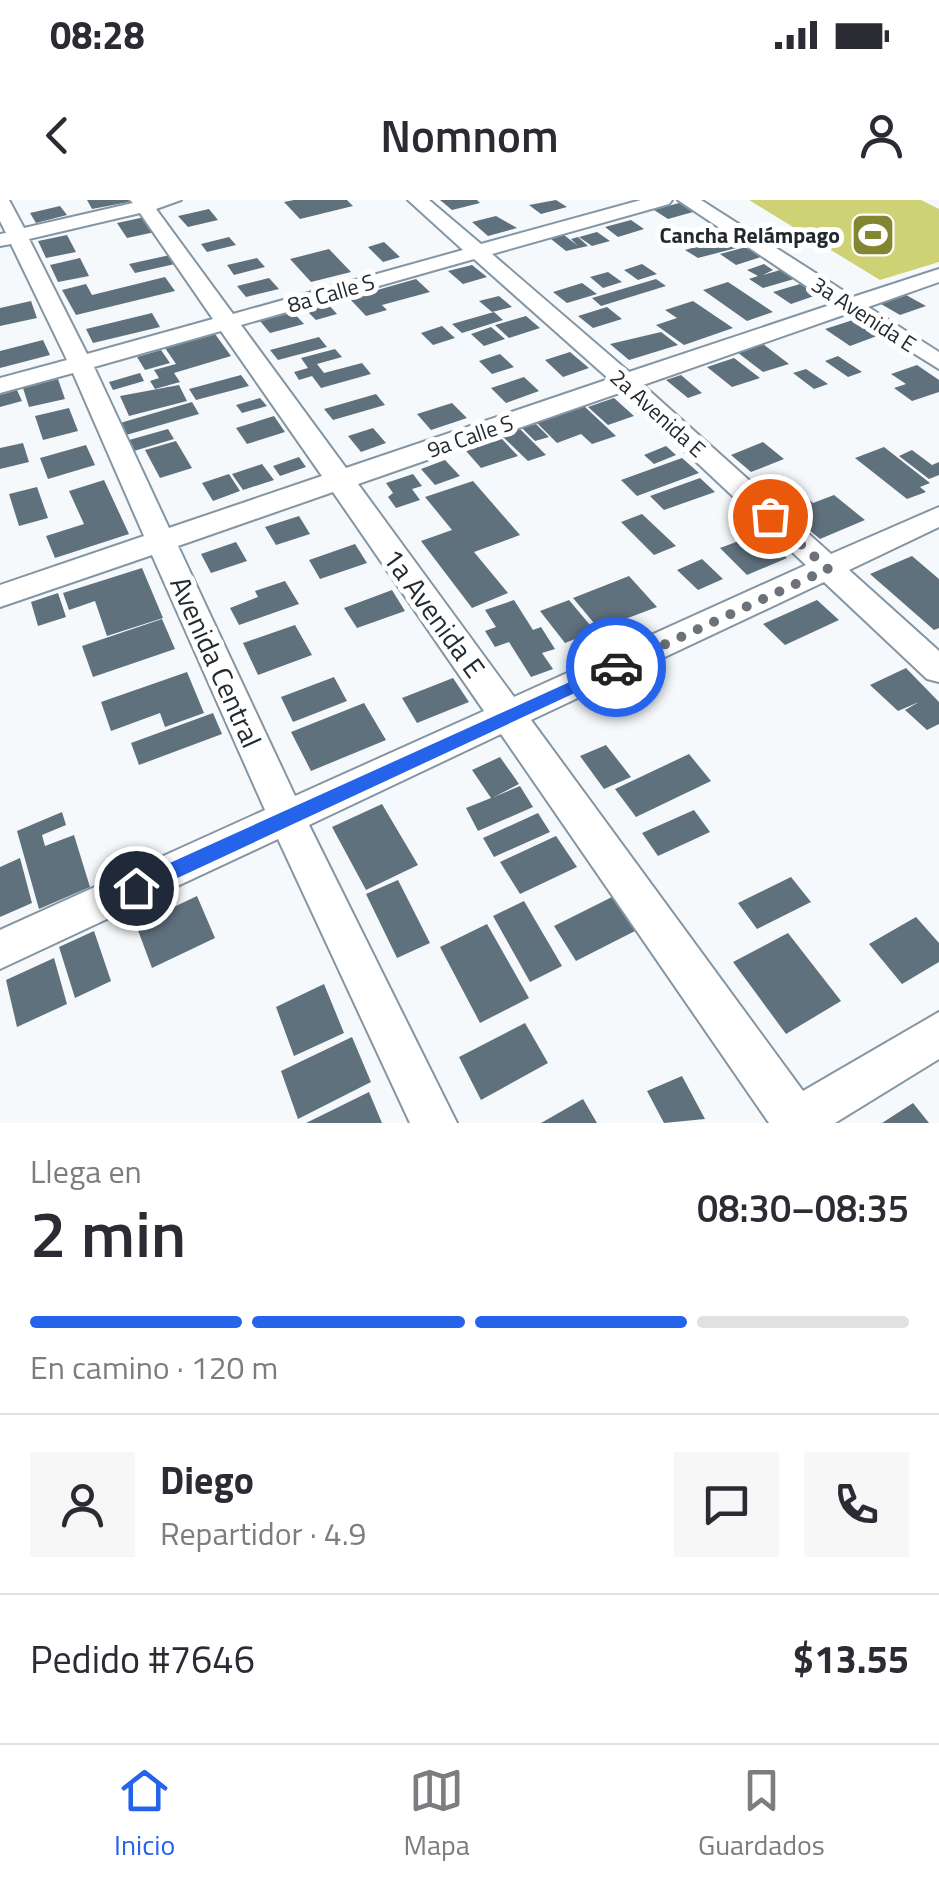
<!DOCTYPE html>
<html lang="es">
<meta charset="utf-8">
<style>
body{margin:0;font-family:"Titillium Web",sans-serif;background:#f7f7f7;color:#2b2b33;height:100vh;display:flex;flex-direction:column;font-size:38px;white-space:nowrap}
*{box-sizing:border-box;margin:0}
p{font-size:32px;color:#7c7c81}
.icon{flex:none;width:55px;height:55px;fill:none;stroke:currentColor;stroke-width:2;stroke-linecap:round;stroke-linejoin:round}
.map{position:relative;height:923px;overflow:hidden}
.details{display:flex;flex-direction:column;background:#fff;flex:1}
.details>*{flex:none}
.pin{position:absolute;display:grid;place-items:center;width:85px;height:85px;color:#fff;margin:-42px;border:5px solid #fff;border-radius:50%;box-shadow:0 2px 10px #0007}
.courier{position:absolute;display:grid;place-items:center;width:100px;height:100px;margin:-50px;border:8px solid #2563eb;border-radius:50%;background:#fff;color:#222;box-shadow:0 2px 12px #0007}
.head em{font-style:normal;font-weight:600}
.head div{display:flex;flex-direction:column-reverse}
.head{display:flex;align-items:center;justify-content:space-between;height:170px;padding:0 30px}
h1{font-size:65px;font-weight:600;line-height:75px}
.bar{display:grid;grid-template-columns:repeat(4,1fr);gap:15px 10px;align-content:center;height:120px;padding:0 30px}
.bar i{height:12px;border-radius:8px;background:#e1e1e2}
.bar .on{background:#2563eb}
.bar p{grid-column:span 4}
.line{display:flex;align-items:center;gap:25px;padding:0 30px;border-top:2px solid #e1e1e2}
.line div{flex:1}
.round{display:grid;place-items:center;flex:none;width:105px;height:105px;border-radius:0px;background:#f7f7f7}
.status{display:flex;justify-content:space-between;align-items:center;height:70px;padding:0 50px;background:#fff;direction:ltr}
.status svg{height:28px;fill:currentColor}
header{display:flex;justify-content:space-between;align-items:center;height:130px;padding:0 30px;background:#fff;font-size:45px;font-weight:600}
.menu{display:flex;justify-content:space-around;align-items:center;height:140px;border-top:2px solid #e1e1e2;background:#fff;font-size:28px;color:#7c7c81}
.menu a{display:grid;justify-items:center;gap:5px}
.menu .on{color:#2563eb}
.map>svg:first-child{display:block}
.green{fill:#ced275}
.building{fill:#60717e}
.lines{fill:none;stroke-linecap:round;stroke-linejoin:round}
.minor-casing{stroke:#8496a4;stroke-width:4}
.minor{fill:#fff;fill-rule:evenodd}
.route{fill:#2563eb}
.done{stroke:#6c7277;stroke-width:10;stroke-dasharray:0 18}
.labels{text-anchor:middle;stroke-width:10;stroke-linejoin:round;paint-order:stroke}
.far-poi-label{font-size:22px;font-weight:bold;fill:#232a2f;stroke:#fff;text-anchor:end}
.far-street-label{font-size:22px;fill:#232a2f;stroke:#fff}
.street-label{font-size:28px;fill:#232a2f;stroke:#fff}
</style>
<div class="status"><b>08:28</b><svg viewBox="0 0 49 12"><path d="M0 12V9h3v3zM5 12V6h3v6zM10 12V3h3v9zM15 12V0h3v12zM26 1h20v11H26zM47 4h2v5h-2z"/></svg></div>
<header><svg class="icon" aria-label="back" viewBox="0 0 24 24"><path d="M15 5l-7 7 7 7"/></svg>Nomnom<svg class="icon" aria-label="person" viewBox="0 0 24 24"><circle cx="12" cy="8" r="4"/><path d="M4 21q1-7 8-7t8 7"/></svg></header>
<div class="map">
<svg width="939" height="923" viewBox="0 0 939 923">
<rect width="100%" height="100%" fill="#f5f9fc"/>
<path class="green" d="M749,0H921L939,9V62L880,80Z"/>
<path class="building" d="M87,0H129V2L92,9Z
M294,0H347L353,6L300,19L284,2Z
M440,0H477L480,3L452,10Z
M556,0L567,7L541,14L529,5Z
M679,3L693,12L668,19L654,10Z
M60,6L67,15L36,23L30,13Z
M209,9L218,20L188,27L178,16Z
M496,16L517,28L488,36L472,22Z
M145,17L155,32L127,38L117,23Z
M631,20L644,29L618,37L605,27Z
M597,32L610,41L592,46L579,37Z
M67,35L76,52L46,58L38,41Z
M564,35L578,46L571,39L578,37L588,46L566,51L551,39Z
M229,37L236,45L207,52L201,44Z
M730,37L744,46L698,58L685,50Z
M384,42L400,57L383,62L368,47Z
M746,47L761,57L736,65L720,54Z
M329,49L351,72L311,82L290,59Z
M170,55L175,64L135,73L129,64Z
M80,58L89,76L58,82L50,65Z
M257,58L265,67L234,75L227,65Z
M642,64L657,74L638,80L624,70Z
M764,64L773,70L763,75L787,68L801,77L763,88L749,79L758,76L747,70Z
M472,65L487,77L463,84L448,71Z
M608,72L622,82L603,88L590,77Z
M165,77L175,91L76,115L62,90L86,84L92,95Z
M269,78L279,89L246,97L237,86Z
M416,79L430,92L382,105L387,110L366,116L349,98Z
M656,79L666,86L601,106L592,98Z
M728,82L773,112L747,121L703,90Z
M582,83L597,94L567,103L553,92Z
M800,84L817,95L791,104L773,92Z
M906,95L926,106L900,115L881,104Z
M499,96L512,107L492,112L479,101Z
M31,101L37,118L0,126V108Z
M693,101L733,128L684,145L656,125L677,118L665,110Z
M327,103L337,114L316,120L305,109Z
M607,107L622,119L593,128L578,116Z
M293,112L304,124L270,133L260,121Z
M494,112L503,120L462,133L452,124Z
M152,113L160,127L93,143L86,129Z
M526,116L540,128L509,138L495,125Z
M853,120L877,136L850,146L825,129Z
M442,126L455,138L433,145L421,133Z
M491,127L505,139L484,146L471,134Z
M661,132L678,145L629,160L610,144Z
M215,134L231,156L174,173L180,182L155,189L150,181L159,178L154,170L176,164L165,148Z
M319,137L327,147L278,160L270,150Z
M43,140L50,155L0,168V151Z
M763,144L789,164L763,172L737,152Z
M335,149L342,157L317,164L324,173L362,163L371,174L321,188L312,176L299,180L294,172L308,168L301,158Z
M161,150L170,163L145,170L137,157Z
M570,152L589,168L563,177L545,160Z
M500,154L514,167L492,174L479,161Z
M838,156L862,172L848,177L825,161Z
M734,158L760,178L732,187L707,167Z
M917,165L939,180V192L912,201L894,188L906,184L891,174Z
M806,169L828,184L814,189L793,173Z
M140,173L144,181L113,190L109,182Z
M241,175L249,186L196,200L189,189Z
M681,175L702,193L688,198L666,180Z
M524,177L539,191L506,203L491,188Z
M58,179L65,199L29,207L23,188Z
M179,185L187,201L129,216L120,196Z
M17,190L22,201L0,207V195Z
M376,194L385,205L333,220L324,209Z
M260,198L267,206L242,213L236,205Z
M614,198L634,216L608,225L588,207Z
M192,202L199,214L126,235L120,223Z
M452,203L467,218L431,230L417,214Z
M584,206L616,236L592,244L581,234L557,243L536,222Z
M69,208L78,231L43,240L35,216Z
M274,216L285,232L247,244L236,228Z
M536,224L549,237L535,241L522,228Z
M373,228L386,243L361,252L348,236Z
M168,229L174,239L134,251L129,240Z
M520,229L546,255L528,261L502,236Z
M502,239L518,256L481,268L466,251Z
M176,241L192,268L160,278L145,250Z
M763,242L784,259L751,272L731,255Z
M23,243L29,262L0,269V248Z
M86,245L95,265L48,279L40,258Z
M666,246L676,255L654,264L644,255Z
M884,247L930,283L920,287L926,292L907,299L855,258Z
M912,250L932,265L939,262V275L929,279L899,256Z
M299,257L306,267L280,276L273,266Z
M682,258L699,273L637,296L621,280Z
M445,260L460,276L435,285L421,269Z
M262,264L274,280L243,290L232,274Z
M229,274L240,291L213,301L202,283Z
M413,274L422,286L412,289L420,300L396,308L388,297L393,293L386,283Z
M700,278L715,292L664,310L650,296Z
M104,280L129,334L55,358L46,336L84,324L69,291Z
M473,281L520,335L474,352L508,393L472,408L421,341L452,330L425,297Z
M37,287L48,318L19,326L9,294Z
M799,291L813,303L834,295L865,320L820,339L774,301Z
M642,314L676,346L654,355L621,322Z
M299,316L310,334L276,345L265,327Z
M760,333L787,358L747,375L720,348Z
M236,342L247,361L211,373L201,354Z
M355,344L367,363L320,379L309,360Z
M912,356L939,379V428L934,430L870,374Z
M702,359L723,379L698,390L677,370Z
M142,368L163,418L107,436L95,401L69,410L63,393Z
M629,376L657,407L599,429L573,398Z
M285,381L299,404L239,425L230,408L258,397L255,391Z
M392,390L405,411L357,428L344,408Z
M58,393L66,417L38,426L31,402Z
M514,400L533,430L541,427L555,449L542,453L553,469L531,477L509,442L495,447L485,431L496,427L485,410Z
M569,400L595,431L565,443L540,411Z
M817,400L839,420L785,445L763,424Z
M162,419L175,449L93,477L82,446Z
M295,425L312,455L258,475L243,443Z
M906,468L939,502V524L927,530L905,510L919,502L898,511L870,485Z
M187,472L204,513L165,527L160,513L111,531L101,502Z
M334,477L347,501L293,522L281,497Z
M453,478L469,502L417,523L402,498Z
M364,503L386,540L311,571L291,532Z
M213,513L222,534L139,565L131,543Z
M606,545L631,577L604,589L580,556Z
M689,554L711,581L636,617L615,589Z
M500,557L519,584L494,597L520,586L533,607L478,631L466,608L491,598L472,570Z
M382,604L418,665L366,690L332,627Z
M694,610L710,632L658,656L642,633Z
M62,612L66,625L42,635L45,646L74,635L90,687L39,709L17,631Z
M538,613L550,632L494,657L483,638Z
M556,636L577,667L520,694L500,662Z
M20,658L32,703L0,717V667Z
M791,677L811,702L757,729L738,703Z
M398,680L430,743L397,758L366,694Z
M197,696L215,738L152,768L136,725Z
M612,697L635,731L576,761L554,726Z
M524,701L562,766L530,782L493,716Z
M916,717L939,743V762L902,784L869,744Z
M487,724L529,798L480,823L440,747Z
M94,731L111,781L75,798L59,747Z
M788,733L841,801L786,834L733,762Z
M54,758L67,804L17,827L6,780Z
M324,784L344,833L294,856L276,807Z
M525,823L548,863L481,900L459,857Z
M352,837L371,882L298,919L281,871Z
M682,876L705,919L664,923L647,891Z
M369,892L382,923H306Z
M583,899L597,923H541Z
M913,903L929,923H882Z"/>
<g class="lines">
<defs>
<path id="minor" d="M0,0H9L24,28L133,3L130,0H181L156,9L233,114L463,50L408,0H429L481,44L641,0H672L669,4L492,54L629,172L833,104L678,0H701L853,97L939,69V82L868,107L939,152V169L849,113L643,185L831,354L939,307V327L849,370L939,451V482L927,479L824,382L531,520L803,891L939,812V859L835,923H769L501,534L309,625L457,923H410L278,639L0,769V730L265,610L152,355L0,407V385L144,336L73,173L0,193V178L67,160L11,44L0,46V34L6,33L0,21ZM140,13L213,119L87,154L29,39ZM474,59L609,179L346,268L241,125ZM221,131L322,276L169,328L94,167ZM622,192L806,365L514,497L358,284ZM333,292L484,511L295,596L178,346Z"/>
</defs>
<use href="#minor" class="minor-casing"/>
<use href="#minor" class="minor"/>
</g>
<path class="route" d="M616,461L625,467L622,471L143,694H130V681Z"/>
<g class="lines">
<path class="done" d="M616,467L828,369L770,316"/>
</g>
<defs>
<symbol id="stadium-square" viewBox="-11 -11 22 22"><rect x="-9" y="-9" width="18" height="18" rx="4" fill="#838630" stroke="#fff"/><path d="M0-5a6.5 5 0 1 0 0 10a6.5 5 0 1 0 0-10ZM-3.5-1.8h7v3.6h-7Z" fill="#fff"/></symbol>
</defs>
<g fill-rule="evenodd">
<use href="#stadium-square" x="848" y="10" width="50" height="50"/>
</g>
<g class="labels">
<g class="far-poi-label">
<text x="840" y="43">Cancha Relámpago</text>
</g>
<g class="far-street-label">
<text transform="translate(331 93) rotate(-16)" y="8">8a Calle S</text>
<text transform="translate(864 114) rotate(33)" y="8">3a Avenida E</text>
<text transform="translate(658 213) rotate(42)" y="8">2a Avenida E</text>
<text transform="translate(470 236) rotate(-19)" y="8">9a Calle S</text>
</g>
<g class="street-label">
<text transform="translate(434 413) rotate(54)" y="10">1a Avenida E</text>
<text transform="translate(216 462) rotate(66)" y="10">Avenida Central</text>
</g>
</g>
</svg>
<div class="pin" style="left:770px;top:316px;background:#ea580c"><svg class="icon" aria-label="bag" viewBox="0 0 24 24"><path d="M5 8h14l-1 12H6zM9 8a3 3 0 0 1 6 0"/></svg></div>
<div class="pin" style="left:136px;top:688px;background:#1f2937"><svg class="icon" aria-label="home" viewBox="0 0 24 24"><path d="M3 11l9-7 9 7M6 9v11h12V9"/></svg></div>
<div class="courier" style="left:616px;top:467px"><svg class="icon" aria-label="car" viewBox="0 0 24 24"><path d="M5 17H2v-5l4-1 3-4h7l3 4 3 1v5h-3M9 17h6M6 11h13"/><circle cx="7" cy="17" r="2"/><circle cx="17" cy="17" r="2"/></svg></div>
</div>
<section class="details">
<div class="head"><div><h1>2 min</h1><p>Llega en</p></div><em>08:30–08:35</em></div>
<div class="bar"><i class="on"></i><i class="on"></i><i class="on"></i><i></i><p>En camino · 120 m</p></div>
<div class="line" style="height:180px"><a class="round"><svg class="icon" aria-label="person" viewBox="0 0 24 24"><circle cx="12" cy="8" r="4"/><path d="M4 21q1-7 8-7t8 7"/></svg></a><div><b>Diego</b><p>Repartidor · 4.9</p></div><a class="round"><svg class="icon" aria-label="chat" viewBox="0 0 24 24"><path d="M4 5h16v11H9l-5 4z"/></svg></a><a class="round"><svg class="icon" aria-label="phone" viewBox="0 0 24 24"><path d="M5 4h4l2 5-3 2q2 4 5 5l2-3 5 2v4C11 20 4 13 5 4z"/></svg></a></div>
<div class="line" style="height:130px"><div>Pedido #7646</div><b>$13.55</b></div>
</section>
<nav class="menu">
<a class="on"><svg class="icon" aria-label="home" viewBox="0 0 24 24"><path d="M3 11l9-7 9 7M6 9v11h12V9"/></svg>Inicio</a>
<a><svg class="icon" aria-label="map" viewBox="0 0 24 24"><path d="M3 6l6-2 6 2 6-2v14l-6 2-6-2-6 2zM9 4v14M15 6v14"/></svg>Mapa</a>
<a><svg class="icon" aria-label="saved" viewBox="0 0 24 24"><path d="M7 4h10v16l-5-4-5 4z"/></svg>Guardados</a>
</nav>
